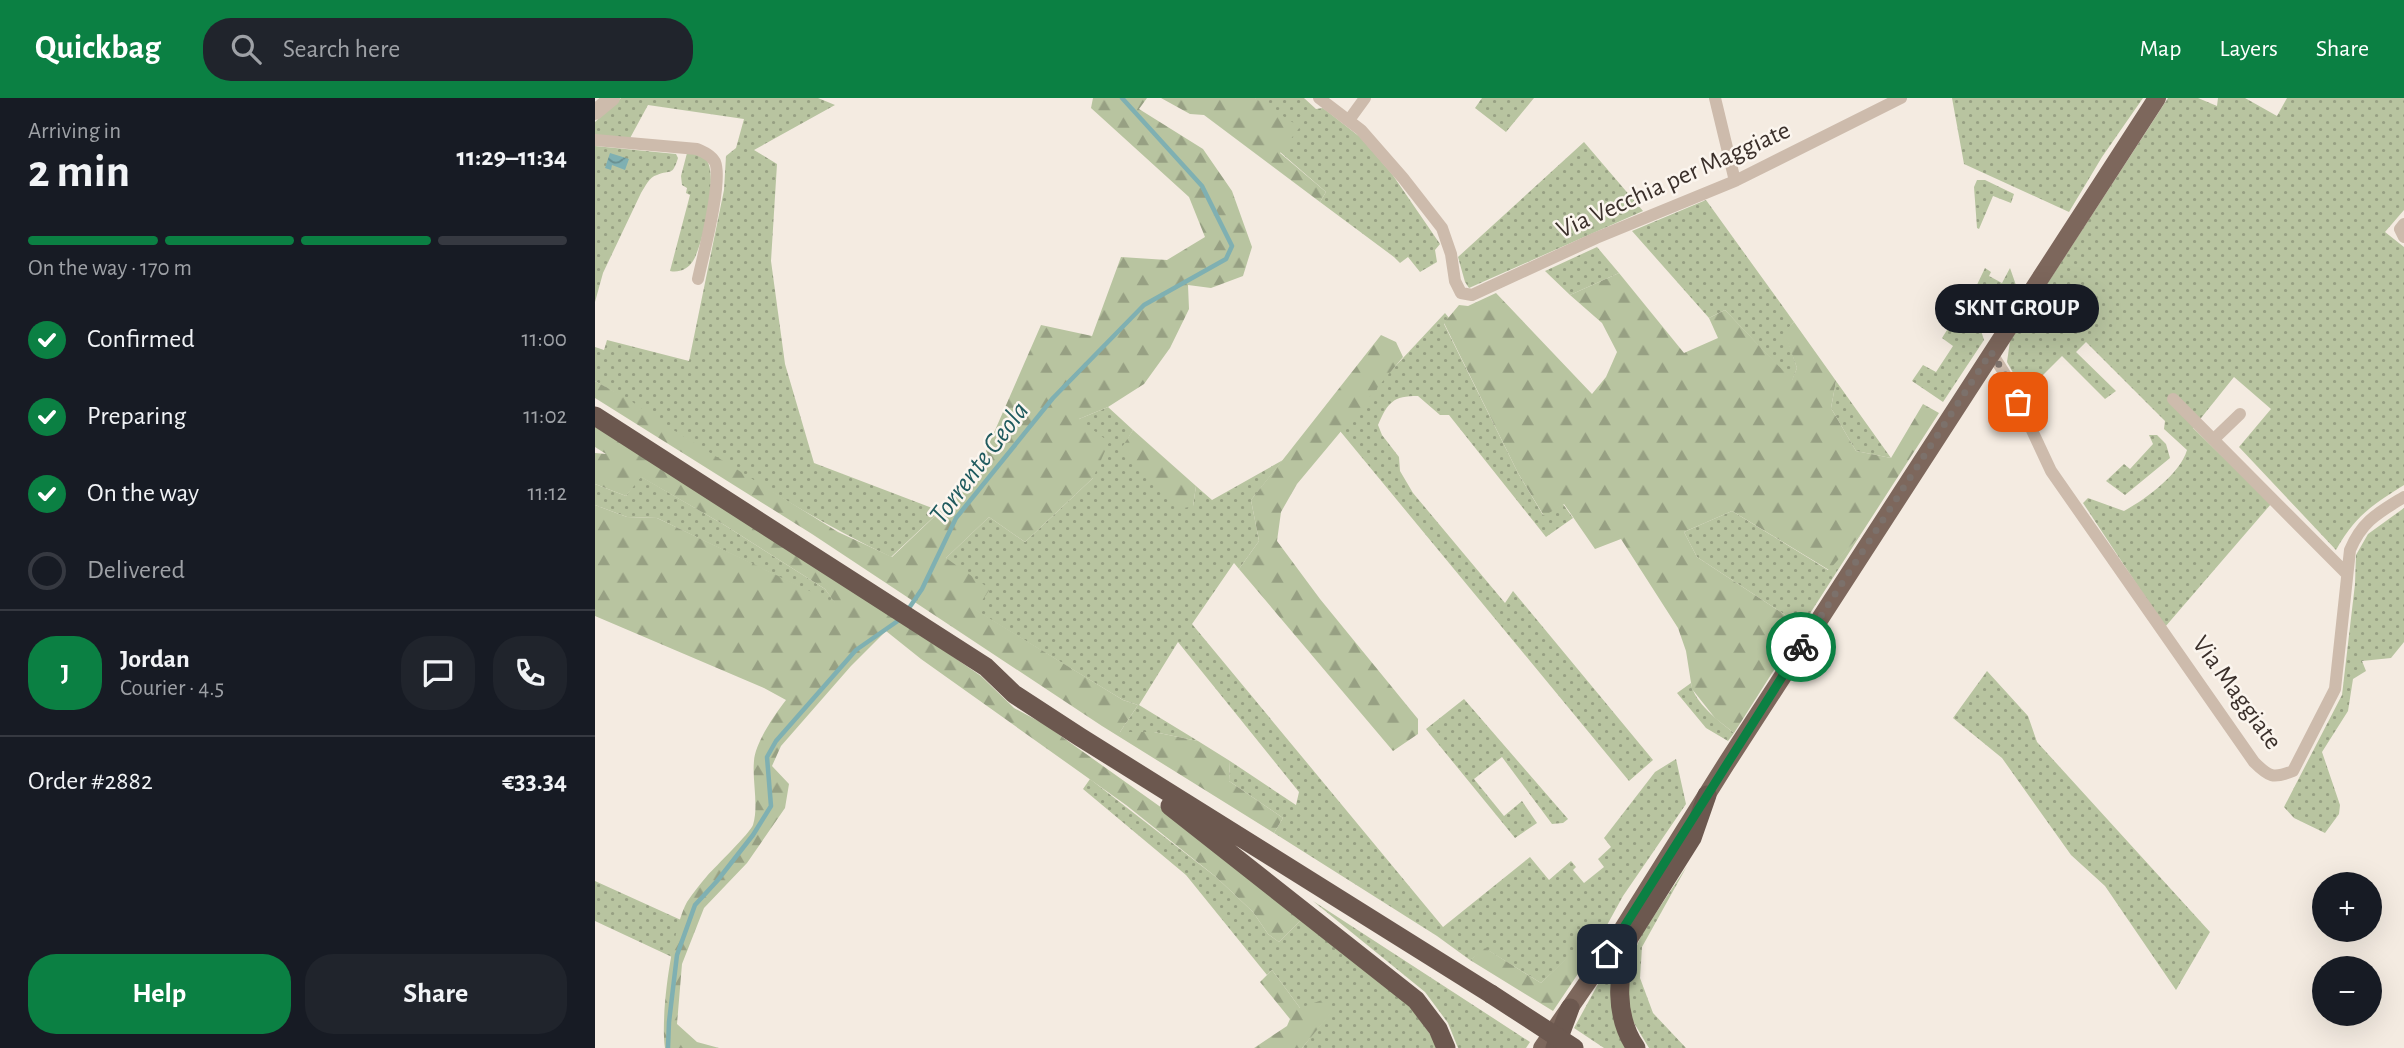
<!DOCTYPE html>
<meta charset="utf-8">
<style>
body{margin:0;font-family:"Alegreya Sans",sans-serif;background:#20242c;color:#f1f3f6;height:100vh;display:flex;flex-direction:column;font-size:26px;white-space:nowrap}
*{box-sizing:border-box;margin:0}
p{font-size:23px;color:#9ea1a6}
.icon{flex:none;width:38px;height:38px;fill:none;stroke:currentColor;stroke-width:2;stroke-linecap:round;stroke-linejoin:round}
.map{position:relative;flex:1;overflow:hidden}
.panel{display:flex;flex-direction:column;background:#171b24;width:595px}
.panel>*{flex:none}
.buttons{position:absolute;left:1717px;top:774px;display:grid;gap:14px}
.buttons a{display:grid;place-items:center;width:70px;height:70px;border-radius:50%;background:#171b24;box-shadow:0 7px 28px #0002;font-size:35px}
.pin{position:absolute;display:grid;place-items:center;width:60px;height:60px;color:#fff;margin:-30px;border-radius:14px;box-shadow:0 4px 10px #0006}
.courier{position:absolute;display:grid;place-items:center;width:70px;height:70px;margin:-35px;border:5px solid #0b8043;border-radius:50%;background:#fff;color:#222;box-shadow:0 2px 9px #0007}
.bubble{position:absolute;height:49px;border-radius:24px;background:#171b24;box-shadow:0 7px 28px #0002;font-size:23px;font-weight:700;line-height:49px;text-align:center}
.head em{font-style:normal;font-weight:700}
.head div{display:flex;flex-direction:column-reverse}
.head{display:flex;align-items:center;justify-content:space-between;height:119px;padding:0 28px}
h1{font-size:46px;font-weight:700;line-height:52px}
.bar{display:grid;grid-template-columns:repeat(4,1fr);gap:10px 7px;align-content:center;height:84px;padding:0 28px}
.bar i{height:9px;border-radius:5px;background:#363941}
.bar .on{background:#0b8043}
.bar p{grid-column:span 4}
.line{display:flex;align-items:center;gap:18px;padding:0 28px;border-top:2px solid #363941}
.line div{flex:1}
.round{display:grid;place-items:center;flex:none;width:74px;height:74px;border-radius:28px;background:#20242c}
ol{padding:0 28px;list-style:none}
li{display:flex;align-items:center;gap:21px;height:77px}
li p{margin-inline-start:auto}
li .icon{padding:7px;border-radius:50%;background:#0b8043;color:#fff;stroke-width:4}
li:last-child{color:#9ea1a6}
li i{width:38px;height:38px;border:4px solid #363941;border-radius:50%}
.button{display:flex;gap:14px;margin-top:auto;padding:14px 28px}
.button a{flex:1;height:80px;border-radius:28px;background:#0b8043;color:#fff;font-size:28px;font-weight:700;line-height:80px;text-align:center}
.button a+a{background:#20242c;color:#f1f3f6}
header{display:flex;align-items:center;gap:42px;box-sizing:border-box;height:98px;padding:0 35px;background:#0b8043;color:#fff}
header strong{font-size:33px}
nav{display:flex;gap:38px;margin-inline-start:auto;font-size:24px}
.search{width:490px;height:63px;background:#20242c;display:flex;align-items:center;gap:18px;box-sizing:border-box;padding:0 24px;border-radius:28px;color:#9ea1a6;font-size:26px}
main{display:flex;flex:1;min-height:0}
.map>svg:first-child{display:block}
.grass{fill:url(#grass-dots)}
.forest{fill:url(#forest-firs)}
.water{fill:url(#water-waves)}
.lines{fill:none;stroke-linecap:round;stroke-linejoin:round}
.stream{stroke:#7fb0b2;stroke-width:4.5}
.minor{stroke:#cdbbac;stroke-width:12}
.tertiary{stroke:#cdbbac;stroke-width:16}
.primary{stroke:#7d675c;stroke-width:18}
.trunk{stroke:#6c584f;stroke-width:19}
.trunk-bridge{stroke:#6c584f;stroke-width:19}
.done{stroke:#7c716b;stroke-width:7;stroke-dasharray:0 12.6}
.route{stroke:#0b8043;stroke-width:9}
.labels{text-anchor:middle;stroke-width:5;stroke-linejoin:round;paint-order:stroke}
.street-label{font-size:26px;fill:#3b302b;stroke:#fbf5ee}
.water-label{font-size:28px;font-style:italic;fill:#1f5a5e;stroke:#fbf5ee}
</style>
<header>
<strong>Quickbag</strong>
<div class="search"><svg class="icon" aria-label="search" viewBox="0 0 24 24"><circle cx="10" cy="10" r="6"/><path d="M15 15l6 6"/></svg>Search here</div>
<nav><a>Map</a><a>Layers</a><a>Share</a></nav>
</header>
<main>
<section class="panel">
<div class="head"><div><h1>2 min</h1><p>Arriving in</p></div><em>11:29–11:34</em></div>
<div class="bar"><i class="on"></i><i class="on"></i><i class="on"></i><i></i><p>On the way · 170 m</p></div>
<ol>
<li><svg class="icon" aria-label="check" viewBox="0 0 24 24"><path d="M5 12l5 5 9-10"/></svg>Confirmed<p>11:00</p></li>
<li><svg class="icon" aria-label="check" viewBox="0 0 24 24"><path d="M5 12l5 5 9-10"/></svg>Preparing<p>11:02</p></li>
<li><svg class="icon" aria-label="check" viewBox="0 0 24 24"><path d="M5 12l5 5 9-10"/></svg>On the way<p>11:12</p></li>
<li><i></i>Delivered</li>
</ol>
<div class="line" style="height:126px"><b class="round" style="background:#0b8043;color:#fff">J</b><div><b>Jordan</b><p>Courier · 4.5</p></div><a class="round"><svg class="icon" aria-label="chat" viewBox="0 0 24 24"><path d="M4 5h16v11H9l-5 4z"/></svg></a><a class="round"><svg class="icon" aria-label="phone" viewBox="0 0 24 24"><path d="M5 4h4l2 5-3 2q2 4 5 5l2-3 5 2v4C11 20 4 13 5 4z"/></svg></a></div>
<div class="line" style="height:91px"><div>Order #2882</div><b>€33.34</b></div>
<div class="button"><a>Help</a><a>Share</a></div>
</section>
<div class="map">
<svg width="1809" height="950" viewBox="0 0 1809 950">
<defs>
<pattern id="grass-dots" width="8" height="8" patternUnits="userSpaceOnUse" patternTransform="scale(1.75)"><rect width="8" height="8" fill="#b8c4a0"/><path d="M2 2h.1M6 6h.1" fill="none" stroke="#97a083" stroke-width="1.8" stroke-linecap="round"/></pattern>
<pattern id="forest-firs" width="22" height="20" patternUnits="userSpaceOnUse" patternTransform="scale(1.75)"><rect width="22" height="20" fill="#b8c4a0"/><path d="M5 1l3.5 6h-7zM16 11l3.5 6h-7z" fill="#97a083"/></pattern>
<pattern id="water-waves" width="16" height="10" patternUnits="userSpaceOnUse" patternTransform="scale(1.75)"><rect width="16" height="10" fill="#7fb0b2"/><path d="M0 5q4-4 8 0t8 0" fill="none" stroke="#699091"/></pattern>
</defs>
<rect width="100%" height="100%" fill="#f4ebe1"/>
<path class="grass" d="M26,0H223L240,7L159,52L182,66L176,163L190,266L219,365L345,413L296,459C222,424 152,379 82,335C54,317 28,299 0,283V249L9,252L12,242L94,263L129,92L131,58L141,50L149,21L53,7L34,42L0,39V24Z
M660,0H709L721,11L728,10L765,39L797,76L845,146L840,152L842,164L825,174L813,159L805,165L799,159L725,104L731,94L685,54Z
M887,0H939L911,34L880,10Z
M1357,0H1548L1507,59L1474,114L1369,66Z
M1573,0H1603L1622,8L1623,0H1650L1682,18L1692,0H1809V112L1790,134L1809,149V387C1776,408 1761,417 1741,452L1644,349L1676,311L1639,279L1598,330L1676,406L1570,529L1488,405L1493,400L1529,413C1551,401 1585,376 1592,352L1569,331L1570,323L1491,244L1481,254L1521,293L1510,301L1467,258L1443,282L1451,291L1436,307L1412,264L1415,243Z
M989,44L1048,113L874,190L870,184L863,159Z
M0,48L81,56L83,60C77,79 76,71 62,77C54,79 50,89 46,95L8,175L0,204Z
M92,55C100,56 107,56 112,63C123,78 108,147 98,163C93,171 84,175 75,173L95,97L91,95L92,90L87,87L86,78Z
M1382,82H1390L1419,96L1416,105L1398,98L1384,131L1382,130L1379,89Z
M1111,102L1199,224L1190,234L1202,270L1197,283L1130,212L1114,220L1037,133Z
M1002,149L1024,175L975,197L950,173Z
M1390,170L1396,174L1394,178L1407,185L1415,170L1422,190L1409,209L1379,193Z
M1369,205L1382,220L1389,242L1348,304L1317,283L1328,267L1341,274L1358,248L1347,240Z
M850,215L854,220L849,226L923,375L948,417L968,406L978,420L951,439L854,317H845L823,298C798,298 793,304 783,327L787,337L804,359L805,373L818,395L910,505L918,493L1058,662L1034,683L745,333L780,290Z
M1241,283L1296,360L1261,353L1236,310Z
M513,309L538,332L525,354L598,408L601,388L617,402L688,362L656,402L664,443L644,471L639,465L597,526L848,829L935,759L954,782L976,763L981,769L978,772L989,785L1009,769L1003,761L1016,749L1009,740L1060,674L1081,661L1091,706L1028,798L995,858L978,855L946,885L891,851L875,862L842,838L679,735L688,720L634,683L635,663L701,707L704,694L583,544L544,607L603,643L559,634H525L543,607L528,602L380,512L351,460L394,419L430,444L498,380L484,321Z
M1554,337H1562L1571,346L1575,360L1530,397L1511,383L1529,366L1535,371L1558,346Z
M45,378L131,428L230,491L242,507L62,420L32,419L0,407V386L31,398Z
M1809,410V544L1796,560L1767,563L1771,573L1758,581L1753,613L1727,654L1745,707L1744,716L1730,735L1699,720L1689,709L1747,597L1760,486L1761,457L1773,436Z
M1137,413L1233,472L1266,436L1207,528L1102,459L1089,434Z
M1392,573L1433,618L1442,644L1615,834L1581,892L1510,788L1476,757L1407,660L1358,620Z
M1096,585C1099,605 1124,623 1139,635L1133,643L1111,630L1082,595Z
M869,601L973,721L968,725L957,726L907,659L879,681L909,718L927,703L942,725L920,740L831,631Z
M495,681L621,779L658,814L673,836L684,844L708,820L811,903L845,950H707L736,914L705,910L677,872L672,877L591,777L488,691Z
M1092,768L1047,849L1045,880L1058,915L1091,950H1054L1036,920L1032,889L1035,863L1047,836Z
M0,783L86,822L77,859L0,823Z
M718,803L935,944L931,950H863L853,925L830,894Z
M1014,866L1019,869L1035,950H1009L979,930Z"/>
<path class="forest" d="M498,0H552L544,11L608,51L637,93L657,149L648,178L616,190L593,187L594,211L575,250L549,286L513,309L484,321L514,344L498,380L430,444L394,419L351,460L395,491L381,512L528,602L543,607L525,634H559L603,643L635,663L634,683L688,720L679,735L507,628L217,436L0,300V283L36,303L80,333L243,434L297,459L364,395L387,362L446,227L497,238L526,159L572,162L610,139L594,99L496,10Z
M566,0H660L705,29L685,55L731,94L725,104L609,17L595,16Z
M1024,175L1089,255L1123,240L1114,220L1130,212L1197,282L1202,270L1189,234L1199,224L1241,283L1236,310L1261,353L1296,360L1328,306L1344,315L1266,436L1234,472L1137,413L1089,434L1102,459L1207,528L1139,635L1120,620L1097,591L1091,553L1083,530L1026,441L1000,451L969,406L949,418L923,375L849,225L864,207L873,208L901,195L997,296L1011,279L1022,254L1007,225L975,197Z
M786,237L801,244L808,259L702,386L686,414L682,443L725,501L823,621V636L798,653L644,471L664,443L656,402Z
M0,327L286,509L386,578L419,610L449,626L574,715L708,820L684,844L673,836L658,814L621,779L531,707L326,561L291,533L256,568L186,648L177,668L194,686L190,710L152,765L109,810L87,866L82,926L102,944L124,950H70C65,919 77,831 92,804C98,795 105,786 112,778C121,768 155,735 158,727C164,707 157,683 159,663C160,645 180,616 191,602L169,590L0,518V407L32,419L62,420L240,505L230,491L131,428L46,379L31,398L0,386V355L11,356L0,349Z
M538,332L601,388L598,408L585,411L524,354Z
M890,850L946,885L978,854L995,858L958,913L875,862Z
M677,872L705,910L727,902L737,914L707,950H659L692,928L695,921L665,884Z"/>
<path class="water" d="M15,55L34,61L30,72L17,67L16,72L10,70Z"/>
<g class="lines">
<path class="stream" d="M312,513L327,491L361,420L458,300L549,207L631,161L637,148L607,88L527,0
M73,950L74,924L82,857L100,807L122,783L158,737L176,708L172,659L181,643L261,552L307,520"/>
<path class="minor" d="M724,0L766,32L808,80L847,130L856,156L860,183L866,195L877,197L1001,140L1140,83L1306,0
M1120,0L1140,83
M754,22L770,0
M0,42L102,51C109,54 116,57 120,64C128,83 108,158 103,181
M1809,126L1805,131L1809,139
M1396,254L1413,281L1456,373L1659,664C1674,679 1678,681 1698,673L1740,591L1755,452C1767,423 1783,415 1809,399
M1578,301L1752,476
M1619,341L1645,316"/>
<path class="tertiary" d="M0,14L17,0"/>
<path class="primary" d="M947,950L1012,856L1131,666L1562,0"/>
<path class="trunk" d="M0,318L391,569L419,596L485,639L896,896
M575,708L821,902L843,931L851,950
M960,950L975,910
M1041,950C1019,918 1022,876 1034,840L1097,740L1112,697"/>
<path class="trunk-bridge" d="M896,896L979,950"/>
</g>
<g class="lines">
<path class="done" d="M1206,549L1396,254L1413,281L1423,304"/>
<path class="route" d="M1012,856L1206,549"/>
</g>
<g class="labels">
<g class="street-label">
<text transform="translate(1078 81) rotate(-24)" y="9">Via Vecchia per Maggiate</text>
<text transform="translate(1643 594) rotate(54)" y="9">Via Maggiate</text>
</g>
<g class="water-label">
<text transform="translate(383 364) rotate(-53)" y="10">Torrente Geola</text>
</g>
</g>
</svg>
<div class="buttons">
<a>+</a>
<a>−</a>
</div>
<div class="pin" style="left:1423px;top:304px;background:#ea580c"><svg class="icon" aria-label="bag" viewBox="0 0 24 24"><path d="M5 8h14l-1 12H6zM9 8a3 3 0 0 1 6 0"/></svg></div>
<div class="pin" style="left:1012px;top:856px;background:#1f2937"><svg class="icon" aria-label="home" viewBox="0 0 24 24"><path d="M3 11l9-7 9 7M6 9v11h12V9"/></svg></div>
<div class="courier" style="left:1206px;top:549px"><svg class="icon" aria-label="bike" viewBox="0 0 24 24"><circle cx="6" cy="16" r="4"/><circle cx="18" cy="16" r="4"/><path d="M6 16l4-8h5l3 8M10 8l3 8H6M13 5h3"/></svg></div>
<div class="bubble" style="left:1340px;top:186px;width:164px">SKNT GROUP</div>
</div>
</main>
